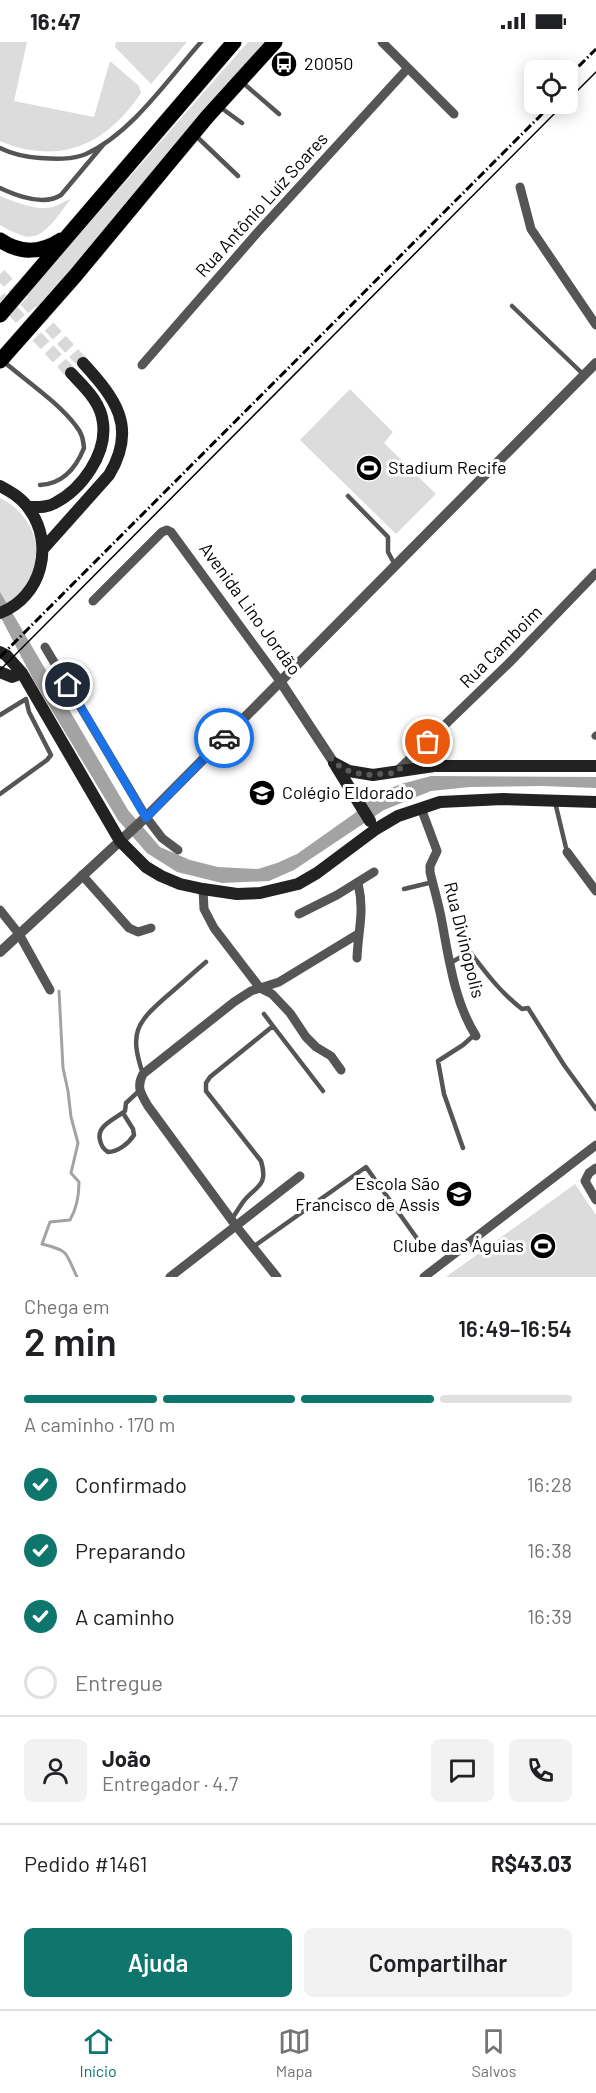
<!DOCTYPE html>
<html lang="pt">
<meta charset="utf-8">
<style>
body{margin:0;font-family:Barlow,sans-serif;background:#f2f2f2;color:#202124;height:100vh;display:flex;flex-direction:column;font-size:22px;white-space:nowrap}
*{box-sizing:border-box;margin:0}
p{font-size:20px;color:#757577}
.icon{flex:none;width:33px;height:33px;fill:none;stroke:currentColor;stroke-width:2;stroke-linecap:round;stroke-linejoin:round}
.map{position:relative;height:1235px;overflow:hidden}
.sheet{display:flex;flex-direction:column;background:#fff;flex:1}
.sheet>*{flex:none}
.controls{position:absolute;left:524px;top:18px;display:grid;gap:12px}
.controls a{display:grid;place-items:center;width:54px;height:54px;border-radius:9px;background:#fff;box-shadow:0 3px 15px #0003;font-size:30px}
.pin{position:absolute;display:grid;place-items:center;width:51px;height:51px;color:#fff;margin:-26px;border:3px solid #fff;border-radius:50%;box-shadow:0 2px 6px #0007}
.courier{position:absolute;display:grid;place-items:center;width:60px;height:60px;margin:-30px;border:4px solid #1a73e8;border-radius:50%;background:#fff;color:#222;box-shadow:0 2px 8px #0007}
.overview em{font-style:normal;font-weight:600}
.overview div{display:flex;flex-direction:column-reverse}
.overview{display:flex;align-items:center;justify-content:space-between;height:102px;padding:0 24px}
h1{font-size:39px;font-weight:600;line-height:45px}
.bar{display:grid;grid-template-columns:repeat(4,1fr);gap:9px 6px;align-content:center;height:72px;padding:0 24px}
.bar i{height:8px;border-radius:4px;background:#e0e0e0}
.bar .current{background:#0f766e}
.bar p{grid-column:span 4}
.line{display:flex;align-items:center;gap:15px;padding:0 24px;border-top:2px solid #e0e0e0}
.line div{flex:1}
.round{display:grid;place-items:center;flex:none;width:63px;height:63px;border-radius:9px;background:#f2f2f2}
ol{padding:0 24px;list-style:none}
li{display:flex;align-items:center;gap:18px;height:66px}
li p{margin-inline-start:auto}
li .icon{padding:6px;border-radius:50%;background:#0f766e;color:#fff;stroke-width:4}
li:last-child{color:#757577}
li i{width:33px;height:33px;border:3px solid #e0e0e0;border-radius:50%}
.action{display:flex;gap:12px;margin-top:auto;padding:12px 24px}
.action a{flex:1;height:69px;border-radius:9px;background:#0f766e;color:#fff;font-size:24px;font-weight:600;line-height:69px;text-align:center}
.action a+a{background:#f2f2f2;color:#202124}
.status{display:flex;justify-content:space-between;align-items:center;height:42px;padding:0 30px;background:#fff;direction:ltr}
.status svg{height:16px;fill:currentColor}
.tabs{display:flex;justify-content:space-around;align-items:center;height:84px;border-top:2px solid #e0e0e0;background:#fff;font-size:16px;color:#757577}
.tabs a{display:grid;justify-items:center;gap:3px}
.tabs .current{color:#0f766e}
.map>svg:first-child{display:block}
.green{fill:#dcdcdc}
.water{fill:#a3a3a3}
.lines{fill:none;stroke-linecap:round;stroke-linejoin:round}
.stream{stroke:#a3a3a3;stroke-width:3}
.secondary-tunnel{stroke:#d9d9d9;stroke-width:12;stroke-dasharray:12 6;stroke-linecap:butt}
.trunk-casing{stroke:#dbdbdb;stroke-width:16}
.service{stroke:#555;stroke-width:4.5}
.pedestrian{stroke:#555;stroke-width:7}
.minor{stroke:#555;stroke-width:9}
.tertiary{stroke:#555;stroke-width:10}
.secondary{stroke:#222;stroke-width:12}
.trunk{stroke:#000;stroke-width:15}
.tram{stroke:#000;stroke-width:1.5}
.rail{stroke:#000;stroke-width:3;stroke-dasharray:9 3 1.5 3;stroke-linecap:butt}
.done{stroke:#595959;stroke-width:6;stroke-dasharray:0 10.8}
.route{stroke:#1a73e8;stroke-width:8}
.labels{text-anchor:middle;stroke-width:6;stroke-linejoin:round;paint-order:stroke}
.poi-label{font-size:18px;fill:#000;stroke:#fff;text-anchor:start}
.street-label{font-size:18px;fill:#000;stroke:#fff}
</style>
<div class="status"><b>16:47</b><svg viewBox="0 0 49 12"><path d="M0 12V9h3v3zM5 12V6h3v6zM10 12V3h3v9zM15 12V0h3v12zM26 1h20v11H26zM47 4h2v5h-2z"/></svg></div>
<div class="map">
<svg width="596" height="1235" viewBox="0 0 596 1235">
<rect width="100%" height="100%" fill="#fff"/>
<path class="green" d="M0,0H27L14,59L94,75L110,19L139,44L141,51C106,103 60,124 0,99Z
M116,0H187L151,42L115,5Z
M248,0H265L38,268L26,253Z
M0,154C16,160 35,169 53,165C59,163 64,159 71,157C59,171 44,200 23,194C15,191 7,187 0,183Z
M350,347L393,390L384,401L436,452L396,492L300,398Z
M0,456C35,473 48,514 26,547C20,555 8,561 0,567Z
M575,1142L596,1173V1235H446Z"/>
<path class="water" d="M0,550L128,768L160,805L190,818L218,825L258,827L277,821L297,812L355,771L373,753L401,742L431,734L596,735V746L542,744L470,745L431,749L384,768L294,828L269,839L222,841L177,830L147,811L118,778L34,639L0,574Z"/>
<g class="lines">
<path class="stream" d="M59,949L63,1026L68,1049L71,1075L78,1101L71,1131L79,1140C79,1154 77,1166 70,1178L50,1180L42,1202C70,1209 65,1210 77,1235"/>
<path class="secondary-tunnel" d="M0,232L83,321
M0,255L71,331"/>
<defs>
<path id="trunk" d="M0,198C20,212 41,211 61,198
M0,273L234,0
M0,319L75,234L207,75L275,0"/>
</defs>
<use href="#trunk" class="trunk-casing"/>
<path class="service" d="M242,40L279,72
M220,65L242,81
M195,93L238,134
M0,106C12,112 26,115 40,116C54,117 72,118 86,112C132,91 168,37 201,0
M0,146C17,154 44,164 61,153L103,103
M512,264L584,333
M3,319C25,338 59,361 76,384C82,391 83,397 84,406C76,426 63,442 40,443
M348,454L388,495V510L395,523
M0,673L26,657L29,670L51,713L47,718L0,752
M555,760L567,810
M404,847L433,840
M450,921L470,910C486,931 501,951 522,967L528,966L564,1023L596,1067
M273,984L323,1049
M143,1032C129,991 136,981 167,954C180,943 193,931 206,920
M123,1071L133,1087L134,1093C129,1101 118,1110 108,1110C103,1107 101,1104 100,1098C96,1084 115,1077 125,1069L126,1061L139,1049
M463,1106L444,1052L438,1019L463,1003L473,994L472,991
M232,1177C235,1172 239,1166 243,1160C255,1144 269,1145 261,1119L206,1049V1041L210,1035L273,984L264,972
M253,1205L366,1125L421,1202"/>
<path class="pedestrian" d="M595,694L596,693"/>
<path class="minor" d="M382,0L454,72
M520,145L531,187L596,283
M142,323L257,191L408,26
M93,559L162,490L167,488L171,490L280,639
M45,605L146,775L162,796L178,808
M428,700L434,724
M396,730L509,621L596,531
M421,766L437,809L430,824V830C434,847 439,863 442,880C449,918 455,961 476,994
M567,810L596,849
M82,833L129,886L138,890L151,886
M203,847L204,867L214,886L260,946L272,952L290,971L306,995L316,1005L331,1014L341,1028
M0,868L19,892L50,948
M299,872L337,853L374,830
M357,916C358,887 365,871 358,841
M596,1126L589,1131L585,1139L596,1158
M170,1235L300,1134
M277,1235L236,1184L148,1064C141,1052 136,1045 143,1032L234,960L251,949L279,940L358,892
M424,1235L596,1103"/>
<path class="tertiary" d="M280,639L334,721
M0,910L146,775L596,321"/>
<path class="secondary" d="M0,444C11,450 22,456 29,467C55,502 42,555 0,571
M28,465C37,465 47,466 55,461C82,447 107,412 103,381C101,360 85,346 71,331
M43,507L109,433C138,385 115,356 83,321
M0,610L6,613L22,631L120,799L146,825L161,834L180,842L203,847L237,852L260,851L298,842L317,831L376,787L398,774L440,760L503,757L596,760
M0,630L12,635L22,631
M334,721L349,729L373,733L434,724H596
M336,724L370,779"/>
<use href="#trunk" class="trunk"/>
<path class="tram" d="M567,59L596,30
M0,628L564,62"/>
<path class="rail" d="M567,36L596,7
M0,615L552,62"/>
</g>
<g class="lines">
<path class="done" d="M224,696L280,639L334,721L349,729L365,733L395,731L428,700"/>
<path class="route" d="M68,643L146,776L224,696"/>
</g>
<defs>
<symbol id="bus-disc" viewBox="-11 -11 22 22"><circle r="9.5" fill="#000" stroke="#fff"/><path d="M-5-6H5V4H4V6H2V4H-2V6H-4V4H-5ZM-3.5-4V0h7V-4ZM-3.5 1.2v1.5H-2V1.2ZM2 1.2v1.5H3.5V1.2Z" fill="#fff"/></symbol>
<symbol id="stadium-disc" viewBox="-11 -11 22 22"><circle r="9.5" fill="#000" stroke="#fff"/><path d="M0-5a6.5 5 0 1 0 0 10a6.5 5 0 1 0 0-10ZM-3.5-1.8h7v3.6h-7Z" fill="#fff"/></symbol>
<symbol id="school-disc" viewBox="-11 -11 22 22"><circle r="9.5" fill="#000" stroke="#fff"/><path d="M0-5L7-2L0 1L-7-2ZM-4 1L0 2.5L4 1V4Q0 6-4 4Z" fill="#fff"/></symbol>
</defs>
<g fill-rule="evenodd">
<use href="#bus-disc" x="269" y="7" width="30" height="30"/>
<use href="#stadium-disc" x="354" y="411" width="30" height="30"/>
<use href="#school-disc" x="247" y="736" width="30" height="30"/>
<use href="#school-disc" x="444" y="1137" width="30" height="30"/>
<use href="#stadium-disc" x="528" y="1189" width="30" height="30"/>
</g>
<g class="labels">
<g class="poi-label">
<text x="304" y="28">20050</text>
<text x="388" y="432">Stadium Recife</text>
<text x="282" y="757">Colégio Eldorado</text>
<text x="440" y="1148" text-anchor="end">Escola São<tspan x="440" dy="21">Francisco de Assis</tspan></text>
<text x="524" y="1210" text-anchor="end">Clube das Águias</text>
</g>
<g class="street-label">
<text transform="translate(262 163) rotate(-48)" y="6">Rua Antônio Luíz Soares</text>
<text transform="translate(250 567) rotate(54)" y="6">Avenida Lino Jordão</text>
<text transform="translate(501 605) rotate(-45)" y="6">Rua Camboim</text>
<text transform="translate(464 898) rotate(76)" y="6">Rua Divinopolis</text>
</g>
</g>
</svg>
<div class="controls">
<a><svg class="icon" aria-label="locate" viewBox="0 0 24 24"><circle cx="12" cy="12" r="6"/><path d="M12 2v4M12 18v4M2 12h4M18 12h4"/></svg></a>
</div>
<div class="pin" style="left:428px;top:700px;background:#ea580c"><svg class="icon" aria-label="bag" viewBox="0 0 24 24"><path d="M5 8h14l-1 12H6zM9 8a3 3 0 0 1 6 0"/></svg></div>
<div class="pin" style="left:68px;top:643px;background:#1f2937"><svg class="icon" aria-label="home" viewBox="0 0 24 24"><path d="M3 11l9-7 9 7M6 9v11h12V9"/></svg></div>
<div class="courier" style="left:224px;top:696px"><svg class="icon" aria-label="car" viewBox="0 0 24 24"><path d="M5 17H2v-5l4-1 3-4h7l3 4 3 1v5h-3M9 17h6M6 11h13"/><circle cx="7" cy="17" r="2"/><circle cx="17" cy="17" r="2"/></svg></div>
</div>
<section class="sheet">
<div class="overview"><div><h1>2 min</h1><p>Chega em</p></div><em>16:49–16:54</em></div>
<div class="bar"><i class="current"></i><i class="current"></i><i class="current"></i><i></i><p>A caminho · 170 m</p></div>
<ol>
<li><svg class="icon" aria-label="check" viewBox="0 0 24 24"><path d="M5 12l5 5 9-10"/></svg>Confirmado<p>16:28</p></li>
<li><svg class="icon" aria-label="check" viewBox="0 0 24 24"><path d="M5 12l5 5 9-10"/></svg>Preparando<p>16:38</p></li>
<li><svg class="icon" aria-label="check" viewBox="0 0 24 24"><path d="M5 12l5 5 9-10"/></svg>A caminho<p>16:39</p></li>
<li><i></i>Entregue</li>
</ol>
<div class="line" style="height:108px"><a class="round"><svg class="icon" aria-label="person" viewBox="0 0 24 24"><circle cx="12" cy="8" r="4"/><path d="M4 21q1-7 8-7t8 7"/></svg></a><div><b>João</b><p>Entregador · 4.7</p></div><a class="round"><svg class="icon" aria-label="chat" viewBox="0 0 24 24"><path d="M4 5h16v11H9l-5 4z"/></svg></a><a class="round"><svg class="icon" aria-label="phone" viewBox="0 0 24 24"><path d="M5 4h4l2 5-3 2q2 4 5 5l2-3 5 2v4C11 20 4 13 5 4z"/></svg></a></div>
<div class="line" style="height:78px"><div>Pedido #1461</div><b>R$43.03</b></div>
<div class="action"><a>Ajuda</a><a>Compartilhar</a></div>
</section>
<nav class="tabs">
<a class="current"><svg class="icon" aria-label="home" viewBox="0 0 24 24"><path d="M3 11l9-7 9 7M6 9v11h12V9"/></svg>Início</a>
<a><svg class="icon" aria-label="map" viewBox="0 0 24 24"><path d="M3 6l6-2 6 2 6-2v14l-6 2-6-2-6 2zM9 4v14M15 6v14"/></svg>Mapa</a>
<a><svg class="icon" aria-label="saved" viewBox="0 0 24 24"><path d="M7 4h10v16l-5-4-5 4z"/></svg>Salvos</a>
</nav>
